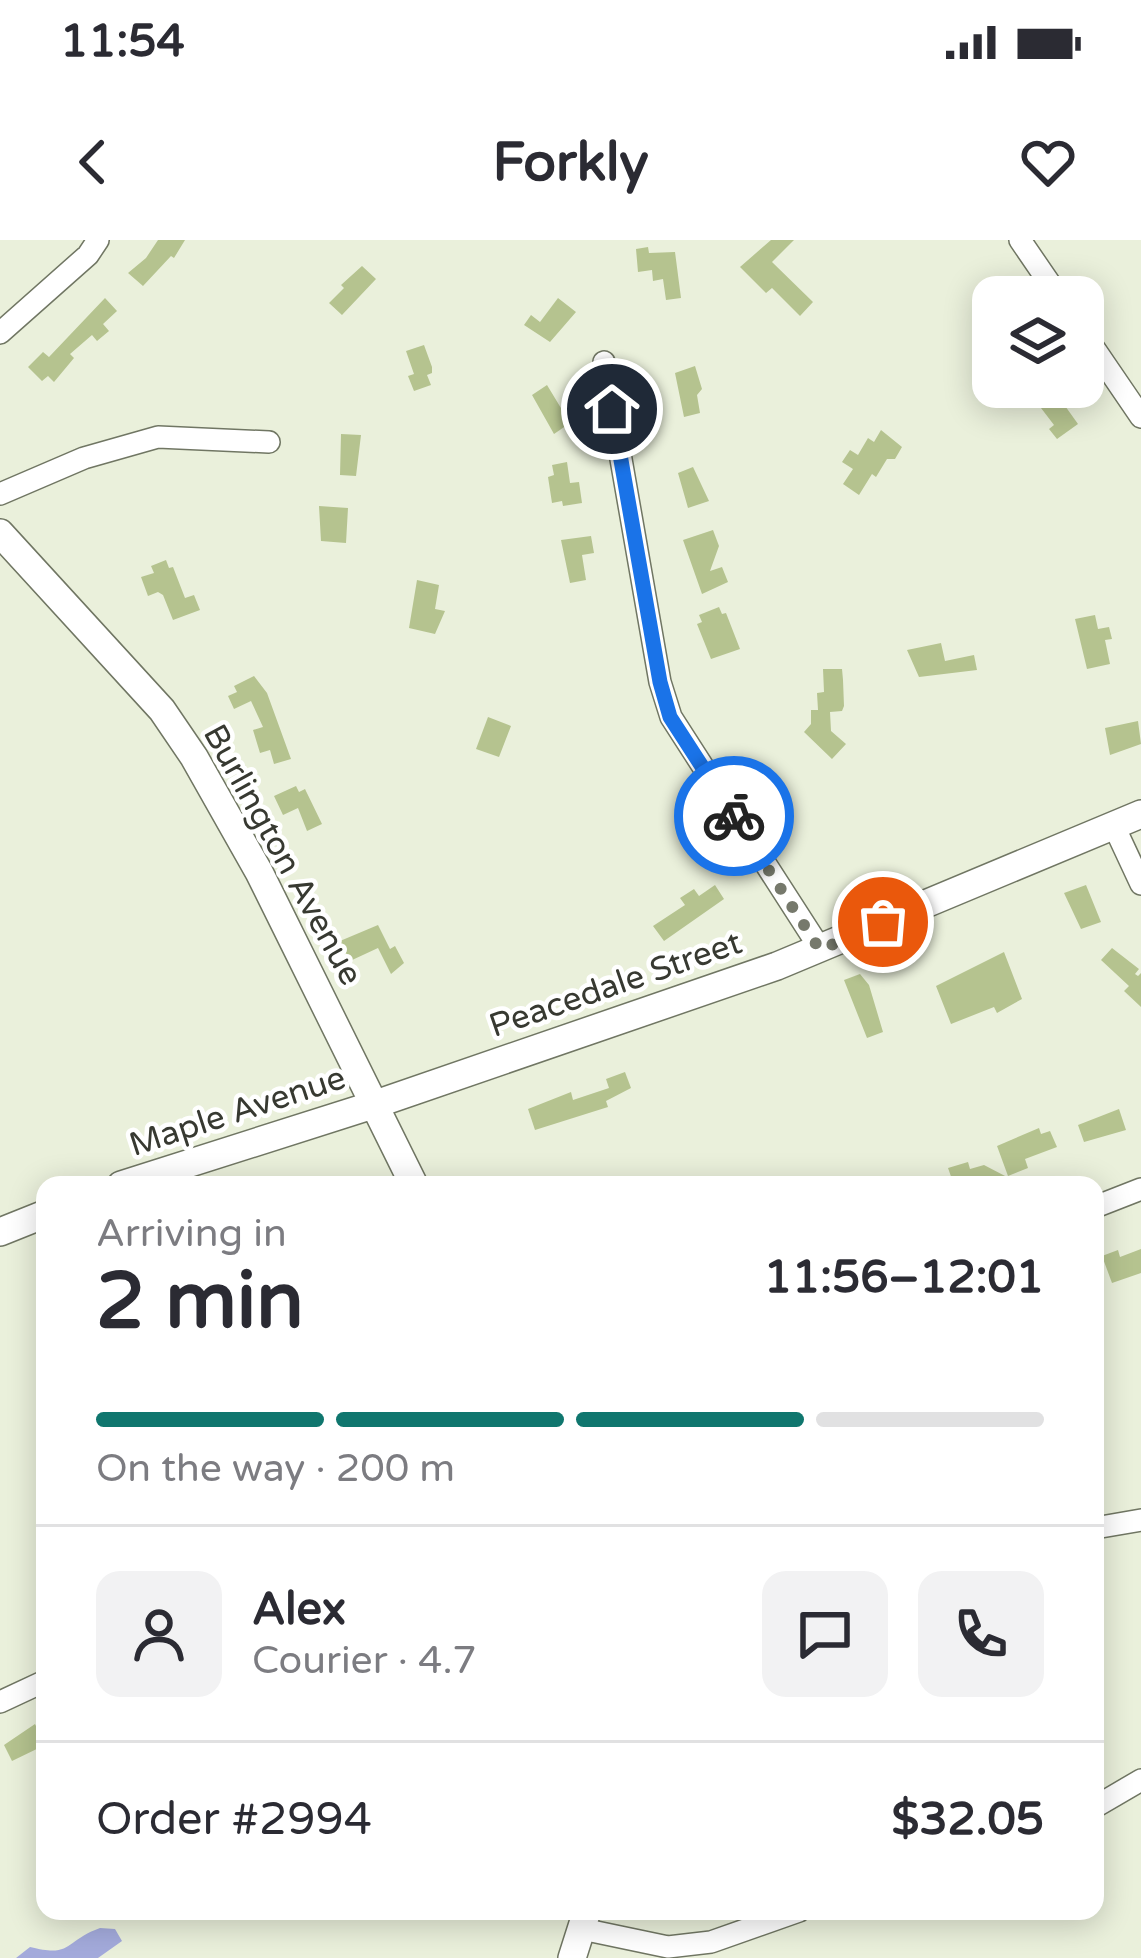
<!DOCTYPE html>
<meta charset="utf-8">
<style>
body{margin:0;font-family:"Varela Round",sans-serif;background:#f2f2f3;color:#2b2b33;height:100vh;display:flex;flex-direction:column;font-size:45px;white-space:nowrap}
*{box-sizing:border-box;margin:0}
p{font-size:39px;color:#7c7c81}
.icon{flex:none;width:66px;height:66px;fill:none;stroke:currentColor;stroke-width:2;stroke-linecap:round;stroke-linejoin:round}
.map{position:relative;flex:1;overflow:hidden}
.panel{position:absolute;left:36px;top:936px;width:1068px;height:744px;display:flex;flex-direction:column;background:#fff;border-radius:24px;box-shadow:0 6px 30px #0003}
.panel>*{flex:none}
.controls{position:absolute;left:972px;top:36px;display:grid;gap:24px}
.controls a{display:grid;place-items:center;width:132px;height:132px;border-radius:24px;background:#fff;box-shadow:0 6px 30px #0003;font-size:60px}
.pin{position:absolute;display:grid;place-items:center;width:102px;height:102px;color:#fff;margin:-51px;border:6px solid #fff;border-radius:50%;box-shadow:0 3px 12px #0007}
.courier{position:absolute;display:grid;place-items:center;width:120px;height:120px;margin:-60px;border:9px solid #1a73e8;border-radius:50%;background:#fff;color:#222;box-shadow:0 3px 15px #0007}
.summary em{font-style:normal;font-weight:700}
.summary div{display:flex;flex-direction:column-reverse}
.summary{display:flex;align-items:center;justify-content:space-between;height:204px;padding:0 60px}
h1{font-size:78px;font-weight:700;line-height:90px}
.bar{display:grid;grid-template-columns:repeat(4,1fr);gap:18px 12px;align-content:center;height:144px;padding:0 60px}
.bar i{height:15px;border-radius:9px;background:#e1e1e2}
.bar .active{background:#0f766e}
.bar p{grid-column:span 4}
.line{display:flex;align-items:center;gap:30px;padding:0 60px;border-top:3px solid #e1e1e2}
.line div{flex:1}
.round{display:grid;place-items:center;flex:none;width:126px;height:126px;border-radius:24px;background:#f2f2f3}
.status{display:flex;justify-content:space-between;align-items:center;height:84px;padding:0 60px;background:#fff;direction:ltr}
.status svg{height:33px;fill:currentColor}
header{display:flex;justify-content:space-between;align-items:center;height:156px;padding:0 60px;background:#fff;font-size:54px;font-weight:700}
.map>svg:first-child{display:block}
.water{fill:#a3aadb}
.building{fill:#b5c38f}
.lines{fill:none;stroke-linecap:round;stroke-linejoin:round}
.minor-casing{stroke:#707663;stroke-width:24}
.major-casing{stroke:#707663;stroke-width:30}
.minor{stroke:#fff;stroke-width:21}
.major{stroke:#fff;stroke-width:27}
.done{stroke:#76796c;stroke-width:12;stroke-dasharray:0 21.6}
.route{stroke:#1a73e8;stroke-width:15}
.labels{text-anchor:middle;stroke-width:9;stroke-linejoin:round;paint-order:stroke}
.street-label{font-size:33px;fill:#373931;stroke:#fff}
</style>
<div class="status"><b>11:54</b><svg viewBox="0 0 49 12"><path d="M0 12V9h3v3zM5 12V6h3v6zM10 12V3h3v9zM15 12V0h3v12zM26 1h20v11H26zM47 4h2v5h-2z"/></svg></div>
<header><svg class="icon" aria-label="back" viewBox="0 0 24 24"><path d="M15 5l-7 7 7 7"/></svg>Forkly<svg class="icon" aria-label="heart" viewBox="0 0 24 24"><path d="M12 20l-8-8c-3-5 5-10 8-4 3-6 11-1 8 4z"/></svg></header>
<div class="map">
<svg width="1141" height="1718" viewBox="0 0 1141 1718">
<rect width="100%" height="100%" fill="#eaf0db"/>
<path class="water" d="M100,1688L115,1689L122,1701L98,1718H16L30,1707C73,1718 64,1701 100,1688Z"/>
<path class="building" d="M158,0H185L174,18L171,16L143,46L128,33L146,18Z
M771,0H794L772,22L813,62L800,76L772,48L766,53L740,27Z
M648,7L649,13L675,12L681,58L666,60L663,39L653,41L652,30L638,32L636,9Z
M362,26L376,39L342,75L329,63L344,48L341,45Z
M105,58L117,71L103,84L109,91L97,101L92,95L70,114L74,118L54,142L48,136L42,141L28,127L43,112L49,117Z
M558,58L576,72L550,102L524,85L531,75L540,82Z
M424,105L432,127V133L427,135L431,145L414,151L408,136L414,134L406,111Z
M695,126L702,149L697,155L700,173L684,177L675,133Z
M547,145L570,183L554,194L532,155Z
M1058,156L1078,184L1057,199L1049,189L1054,185L1041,168Z
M881,190L902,207L895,219H887L876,237L872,234L859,255L843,244L853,229L842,222L850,210L858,215L868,198L874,202Z
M341,194L361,195L356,236L340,235Z
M567,222L570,243L579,242L582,263L563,266L562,261L552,263L548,237L554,235L552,225Z
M693,227L709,261L688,268L678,233Z
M319,266L348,268L346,303L321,301Z
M713,290L719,306L710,331L722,327L728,342L702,354L683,300Z
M591,296L594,313L582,315L586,340L570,343L561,300Z
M166,320L169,328L173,327L185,358L194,355L200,370L173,380L163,355L158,352L148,356L141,337L154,333L151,326Z
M417,340L439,345L435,369L445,371L435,394L409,388Z
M719,367L722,374L726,373L740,409L711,419L697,384L702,382L699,375Z
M1095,375L1098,389L1109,387L1112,399L1105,400L1110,424L1087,429L1075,379Z
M941,403L945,421L974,415L977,430L919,437L907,410Z
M823,429H842L843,440L844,466L842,471L830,472L831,491L846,504L832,519L804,492L811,484V470H818L817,453L824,452Z
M254,436L267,453L291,519L274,524L270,510L260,513L253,490L263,487L251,461L234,469L228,456L237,452L234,446Z
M488,477L511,486L499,517L476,509Z
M1138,481L1141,504L1110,515L1105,488Z
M296,546L299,552L305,549L322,584L307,591L298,568L283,575L274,556Z
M715,645L724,659L664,701L653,686L685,665L680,658L694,649L699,656Z
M1086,645L1101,682L1081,689L1064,653Z
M378,685L390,709L395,706L404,723L391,734L378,708L350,721L340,701Z
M1112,708L1139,729L1135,734L1138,736L1141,733V767L1124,751L1129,746L1101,720Z
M1004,712L1022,759L997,773L994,767L951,784L936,746Z
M860,734L869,745L883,792L867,798L844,740Z
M625,832L631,848L606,861L608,867L535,890L528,869L571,852L573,860L609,848L606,839Z
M1119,869L1126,890L1084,902L1078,885Z
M1039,888L1041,894L1050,891L1057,907L1025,919L1028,928L1008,936L997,906Z
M968,922L970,929L984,925L1007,937L993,942L994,945H954L948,928Z
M1141,1009V1033L1112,1043L1102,1016L1118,1010L1120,1017Z
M35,1484L37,1488L45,1484V1505L12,1521L4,1505Z"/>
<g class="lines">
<defs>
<path id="minor" d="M1020,0L1059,57
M1083,92L1141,177
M0,93L88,15L98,0
M604,122L660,442L671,477L821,710
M0,254L84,218L158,197L269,202
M1113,584L1141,644
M1095,967L1141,949
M1095,1288L1141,1280
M0,1462L45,1441
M1095,1567L1141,1540
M582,1689L668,1707L711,1702L799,1671"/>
<path id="major" d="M0,293L162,470L194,517L259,632L414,945
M121,945L376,864L777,726L1141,574
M0,992L45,974
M572,1718L587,1671"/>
</defs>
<use href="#minor" class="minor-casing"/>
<use href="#major" class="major-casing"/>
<use href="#minor" class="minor"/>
<use href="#major" class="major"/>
</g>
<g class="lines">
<path class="done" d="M734,576L820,710L883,682"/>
<path class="route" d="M612,169L660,442L670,477L734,576"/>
</g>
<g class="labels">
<g class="street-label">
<text transform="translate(284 614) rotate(61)" y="12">Burlington Avenue</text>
<text transform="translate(615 743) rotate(-19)" y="12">Peacedale Street</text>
<text transform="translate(237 870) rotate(-18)" y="12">Maple Avenue</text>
</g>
</g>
</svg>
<div class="controls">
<a><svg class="icon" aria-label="layers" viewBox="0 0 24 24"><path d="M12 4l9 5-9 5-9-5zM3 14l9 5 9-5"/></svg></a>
</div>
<div class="pin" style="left:883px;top:682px;background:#ea580c"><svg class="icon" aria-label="bag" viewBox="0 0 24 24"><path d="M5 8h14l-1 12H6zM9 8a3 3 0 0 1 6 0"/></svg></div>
<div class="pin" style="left:612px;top:169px;background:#1f2937"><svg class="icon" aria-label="home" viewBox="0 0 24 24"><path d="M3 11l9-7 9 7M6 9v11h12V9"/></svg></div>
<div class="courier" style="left:734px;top:576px"><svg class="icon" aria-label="bike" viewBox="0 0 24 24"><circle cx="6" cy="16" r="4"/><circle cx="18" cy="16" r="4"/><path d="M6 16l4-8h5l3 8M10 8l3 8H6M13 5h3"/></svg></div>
<section class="panel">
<div class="summary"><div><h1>2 min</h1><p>Arriving in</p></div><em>11:56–12:01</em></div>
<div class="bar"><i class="active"></i><i class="active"></i><i class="active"></i><i></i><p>On the way · 200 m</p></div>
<div class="line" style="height:216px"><a class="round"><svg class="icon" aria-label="person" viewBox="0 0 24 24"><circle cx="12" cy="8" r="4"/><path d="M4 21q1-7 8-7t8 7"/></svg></a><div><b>Alex</b><p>Courier · 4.7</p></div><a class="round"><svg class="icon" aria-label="chat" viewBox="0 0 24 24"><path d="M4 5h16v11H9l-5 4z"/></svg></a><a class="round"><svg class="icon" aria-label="phone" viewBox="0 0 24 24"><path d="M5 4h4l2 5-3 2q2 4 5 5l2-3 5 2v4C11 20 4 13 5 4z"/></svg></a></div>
<div class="line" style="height:156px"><div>Order #2994</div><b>$32.05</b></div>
</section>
</div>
